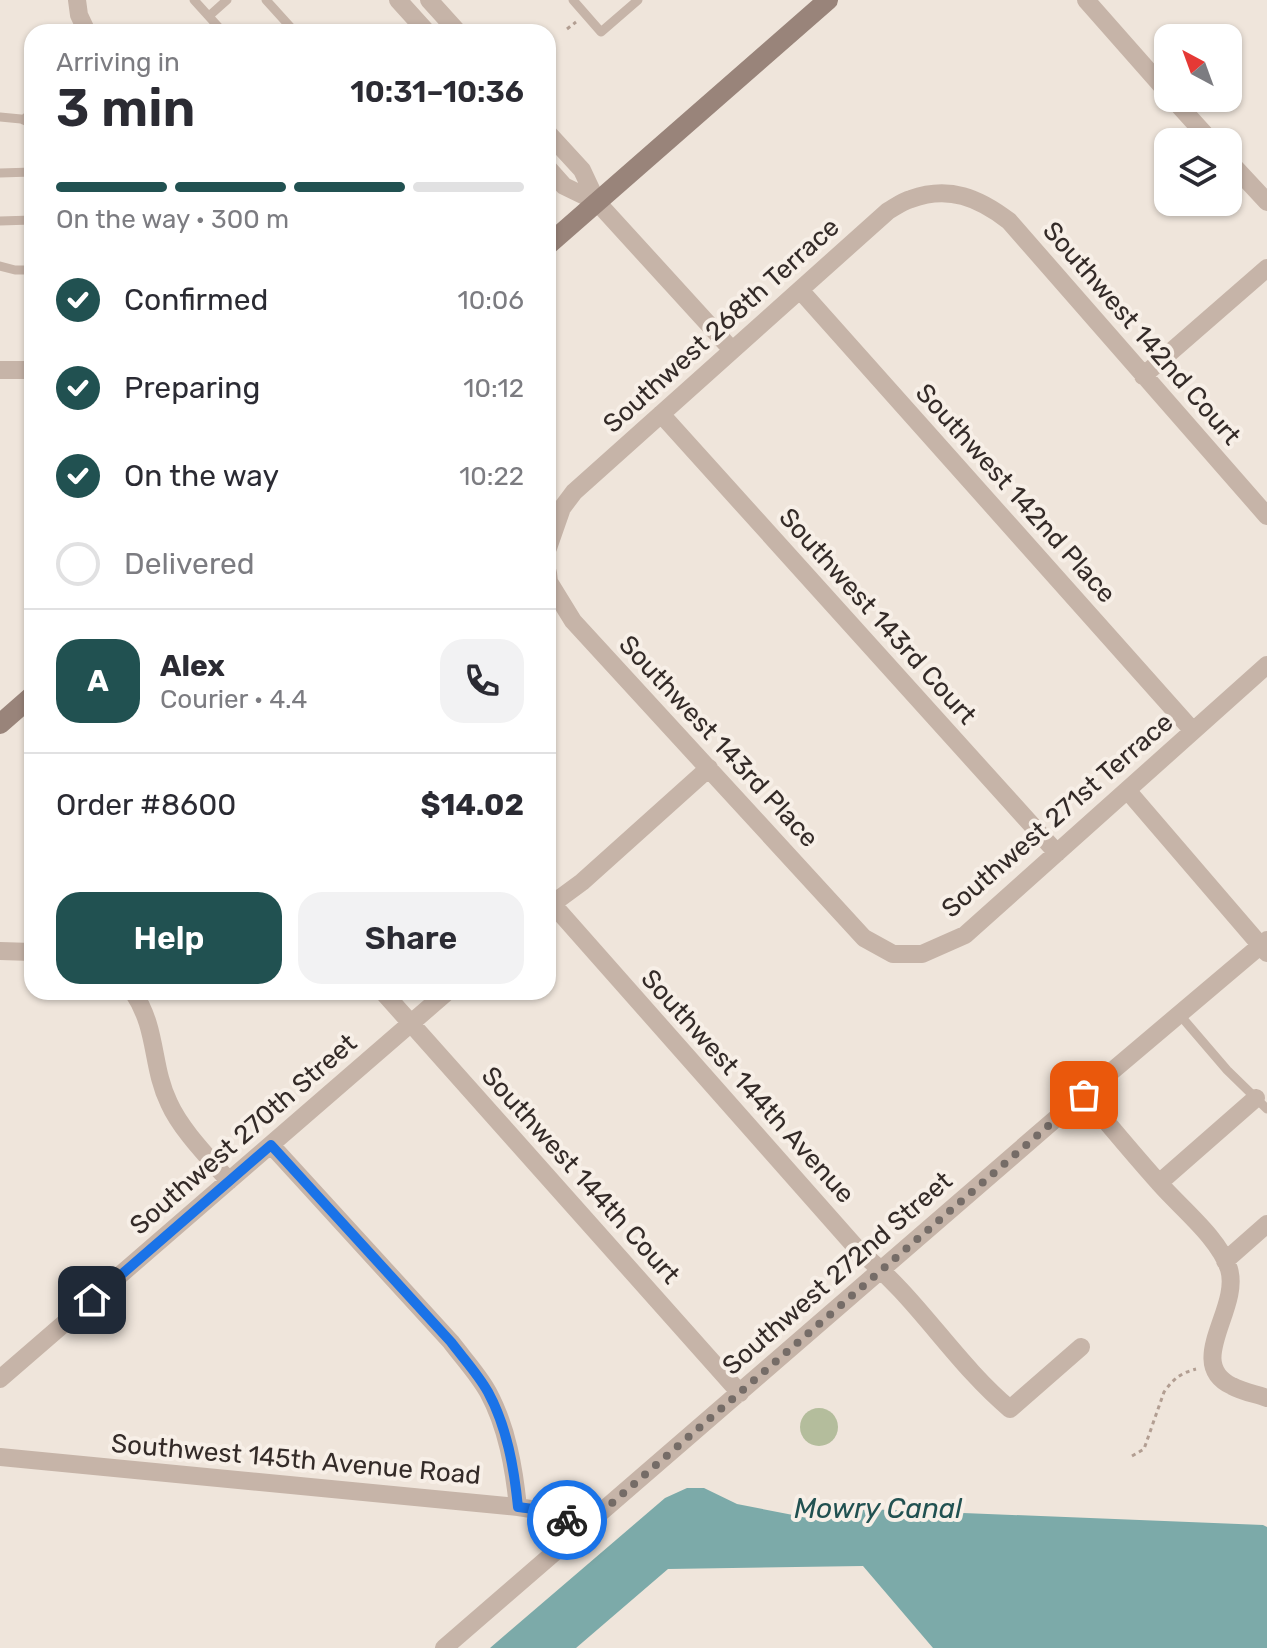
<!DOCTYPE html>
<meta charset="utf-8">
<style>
body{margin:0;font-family:Rubik,sans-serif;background:#f2f2f3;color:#2b2b33;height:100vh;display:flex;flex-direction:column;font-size:30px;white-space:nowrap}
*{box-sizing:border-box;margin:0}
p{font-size:26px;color:#7c7c81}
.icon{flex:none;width:44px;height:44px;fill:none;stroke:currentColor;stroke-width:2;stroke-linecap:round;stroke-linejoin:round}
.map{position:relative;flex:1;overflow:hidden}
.side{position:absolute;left:24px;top:24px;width:532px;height:976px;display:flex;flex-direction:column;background:#fff;border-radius:24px;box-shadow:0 2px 6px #0004}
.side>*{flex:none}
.needle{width:52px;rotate:319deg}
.fabs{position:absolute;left:1154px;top:24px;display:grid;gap:16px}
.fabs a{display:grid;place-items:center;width:88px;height:88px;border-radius:16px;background:#fff;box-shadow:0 2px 6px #0004;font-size:40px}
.pin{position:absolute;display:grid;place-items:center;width:68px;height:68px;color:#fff;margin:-34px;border-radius:16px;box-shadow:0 4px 12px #0006}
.courier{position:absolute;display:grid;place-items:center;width:80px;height:80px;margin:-40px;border:6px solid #1a73e8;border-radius:50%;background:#fff;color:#222;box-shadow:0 2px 10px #0007}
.head em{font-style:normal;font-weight:600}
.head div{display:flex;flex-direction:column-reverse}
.head{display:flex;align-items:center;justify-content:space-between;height:136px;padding:0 32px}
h1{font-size:52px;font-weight:600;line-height:60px}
.bar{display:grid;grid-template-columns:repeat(4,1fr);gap:12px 8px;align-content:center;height:96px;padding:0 32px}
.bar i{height:10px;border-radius:6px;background:#e1e1e2}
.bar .on{background:#215151}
.bar p{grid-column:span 4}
.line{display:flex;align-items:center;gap:20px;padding:0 32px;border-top:2px solid #e1e1e2}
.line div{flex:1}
.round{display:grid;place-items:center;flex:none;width:84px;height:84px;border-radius:24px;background:#f2f2f3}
ol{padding:0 32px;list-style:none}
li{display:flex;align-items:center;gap:24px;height:88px}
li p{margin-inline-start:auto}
li .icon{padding:8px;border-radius:50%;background:#215151;color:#fff;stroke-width:4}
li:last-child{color:#7c7c81}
li i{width:44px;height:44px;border:4px solid #e1e1e2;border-radius:50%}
.cta{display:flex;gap:16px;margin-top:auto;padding:16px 32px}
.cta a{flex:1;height:92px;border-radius:24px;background:#215151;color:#fff;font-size:32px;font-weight:600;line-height:92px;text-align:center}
.cta a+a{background:#f2f2f3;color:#2b2b33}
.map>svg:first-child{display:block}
.green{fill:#b4bd9c}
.water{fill:#7caaa9}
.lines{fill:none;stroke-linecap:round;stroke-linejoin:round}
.path{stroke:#b29e92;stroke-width:3;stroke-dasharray:4 4;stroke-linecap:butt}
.lane{stroke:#c6b4a8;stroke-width:9}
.street{stroke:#c6b4a8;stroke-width:18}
.secondary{stroke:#99847a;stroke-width:20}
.done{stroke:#756c67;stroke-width:8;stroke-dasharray:0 14.4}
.route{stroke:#1a73e8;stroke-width:10}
.labels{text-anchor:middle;stroke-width:8;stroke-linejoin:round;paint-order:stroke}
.street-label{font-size:26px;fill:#342b28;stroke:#f7efe7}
.water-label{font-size:28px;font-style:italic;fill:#215151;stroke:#f7efe7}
</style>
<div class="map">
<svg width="1267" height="1648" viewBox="0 0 1267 1648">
<rect width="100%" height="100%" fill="#efe5db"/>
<path class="green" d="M800 1427a19 19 0 1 1 38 0a19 19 0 1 1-38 0Z"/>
<path class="water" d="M687,1488H704L737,1504L824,1521L866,1509L1263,1525L1267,1527V1648H933L863,1566L668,1569L576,1648H490L665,1498Z"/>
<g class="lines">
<path class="path" d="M567,29L576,22
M1132,1456L1144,1449L1164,1392C1173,1379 1181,1373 1196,1369"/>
<path class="lane" d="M194,0L223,32
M266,0L295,32
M573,0L601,32L638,0
M209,16L227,0
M0,117L21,119L32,124
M23,120L32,112
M0,173L32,172
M0,221L32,220
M0,266L15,270H32
M1179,1014L1227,1070L1267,1109"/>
<path class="street" d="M77,0L79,15L87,32
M398,0L427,32
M429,0L458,32
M1086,0L1168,93
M1172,98L1212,142
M548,133L582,170L597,202L732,350
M1228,160L1267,202
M548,168L564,186L597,202
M800,290L1193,731
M0,370H32
M1143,376L1267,268
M661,414L1057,853
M548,548L562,508L574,492L888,211C895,207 903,201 911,199C949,185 979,198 1009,221L1267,516
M548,573L549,582L573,621L864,938L893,954H922L965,935L1267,665
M1127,790L1267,953
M548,899L860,1252C917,1297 954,1362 1010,1409L1081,1347
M548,907L582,882L709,768
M0,951L32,952
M133,992C158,1029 151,1066 169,1103C181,1130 209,1158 229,1181
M383,992L740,1393
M1084,1095C1109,1125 1134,1155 1160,1184C1181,1208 1219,1238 1229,1269C1241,1309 1184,1363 1232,1386C1243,1392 1256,1394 1267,1398
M271,1145L451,1342C463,1358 478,1374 488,1392C507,1427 514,1468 518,1507
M1159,1183L1256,1098
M1225,1261L1267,1224
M0,1379L447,992
M0,1457L518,1507C545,1511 558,1514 582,1529
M444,1648L1053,1121L1267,940"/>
<path class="secondary" d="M548,245L828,0
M0,724L32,696"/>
</g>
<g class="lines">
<path class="done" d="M567,1520L582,1529L1084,1095"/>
<path class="route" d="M92,1300L271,1145L451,1342C463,1358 478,1374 488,1392C507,1427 514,1468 518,1507C534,1509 552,1510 567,1520"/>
</g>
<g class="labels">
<g class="street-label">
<text transform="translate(721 325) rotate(-42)" y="9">Southwest 268th Terrace</text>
<text transform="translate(1142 333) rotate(49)" y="9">Southwest 142nd Court</text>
<text transform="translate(1016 493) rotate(48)" y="9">Southwest 142nd Place</text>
<text transform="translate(878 616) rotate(48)" y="9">Southwest 143rd Court</text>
<text transform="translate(719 741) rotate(47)" y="9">Southwest 143rd Place</text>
<text transform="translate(1057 815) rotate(-41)" y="9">Southwest 271st Terrace</text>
<text transform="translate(748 1086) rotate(48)" y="9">Southwest 144th Avenue</text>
<text transform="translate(243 1134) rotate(-41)" y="9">Southwest 270th Street</text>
<text transform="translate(581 1175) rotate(48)" y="9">Southwest 144th Court</text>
<text transform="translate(837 1273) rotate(-41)" y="9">Southwest 272nd Street</text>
<text transform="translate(296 1459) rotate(5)" y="9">Southwest 145th Avenue Road</text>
</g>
<g class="water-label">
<text x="878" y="1518">Mowry Canal</text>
</g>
</g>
</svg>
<div class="fabs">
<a><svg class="needle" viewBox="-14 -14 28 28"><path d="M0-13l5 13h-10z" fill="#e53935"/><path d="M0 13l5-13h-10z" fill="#7c7c81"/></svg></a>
<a><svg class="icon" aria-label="layers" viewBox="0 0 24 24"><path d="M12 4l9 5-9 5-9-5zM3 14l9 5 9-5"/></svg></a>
</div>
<div class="pin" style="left:1084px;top:1095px;background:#ea580c"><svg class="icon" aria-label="bag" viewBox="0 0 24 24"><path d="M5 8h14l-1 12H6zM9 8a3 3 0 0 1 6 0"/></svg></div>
<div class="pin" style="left:92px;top:1300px;background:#1f2937"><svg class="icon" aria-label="home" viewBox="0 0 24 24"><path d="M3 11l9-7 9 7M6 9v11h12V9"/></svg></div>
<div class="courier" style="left:567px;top:1520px"><svg class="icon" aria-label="bike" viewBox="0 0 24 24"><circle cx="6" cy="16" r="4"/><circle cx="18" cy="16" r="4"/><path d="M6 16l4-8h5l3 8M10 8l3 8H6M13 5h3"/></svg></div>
<section class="side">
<div class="head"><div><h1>3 min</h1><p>Arriving in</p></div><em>10:31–10:36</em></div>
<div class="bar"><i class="on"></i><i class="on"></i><i class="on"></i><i></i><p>On the way · 300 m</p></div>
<ol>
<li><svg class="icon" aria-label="check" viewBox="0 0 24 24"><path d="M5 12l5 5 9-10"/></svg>Confirmed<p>10:06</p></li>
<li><svg class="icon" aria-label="check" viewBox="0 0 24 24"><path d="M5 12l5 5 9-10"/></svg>Preparing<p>10:12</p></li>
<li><svg class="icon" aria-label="check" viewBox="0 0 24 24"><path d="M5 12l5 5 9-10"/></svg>On the way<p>10:22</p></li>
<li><i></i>Delivered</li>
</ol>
<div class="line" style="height:144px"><b class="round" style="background:#215151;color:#fff">A</b><div><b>Alex</b><p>Courier · 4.4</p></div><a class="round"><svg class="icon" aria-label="phone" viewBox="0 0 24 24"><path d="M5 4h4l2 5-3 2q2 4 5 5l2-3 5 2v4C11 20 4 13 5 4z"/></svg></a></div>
<div class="line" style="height:104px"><div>Order #8600</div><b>$14.02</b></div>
<div class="cta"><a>Help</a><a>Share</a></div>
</section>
</div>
